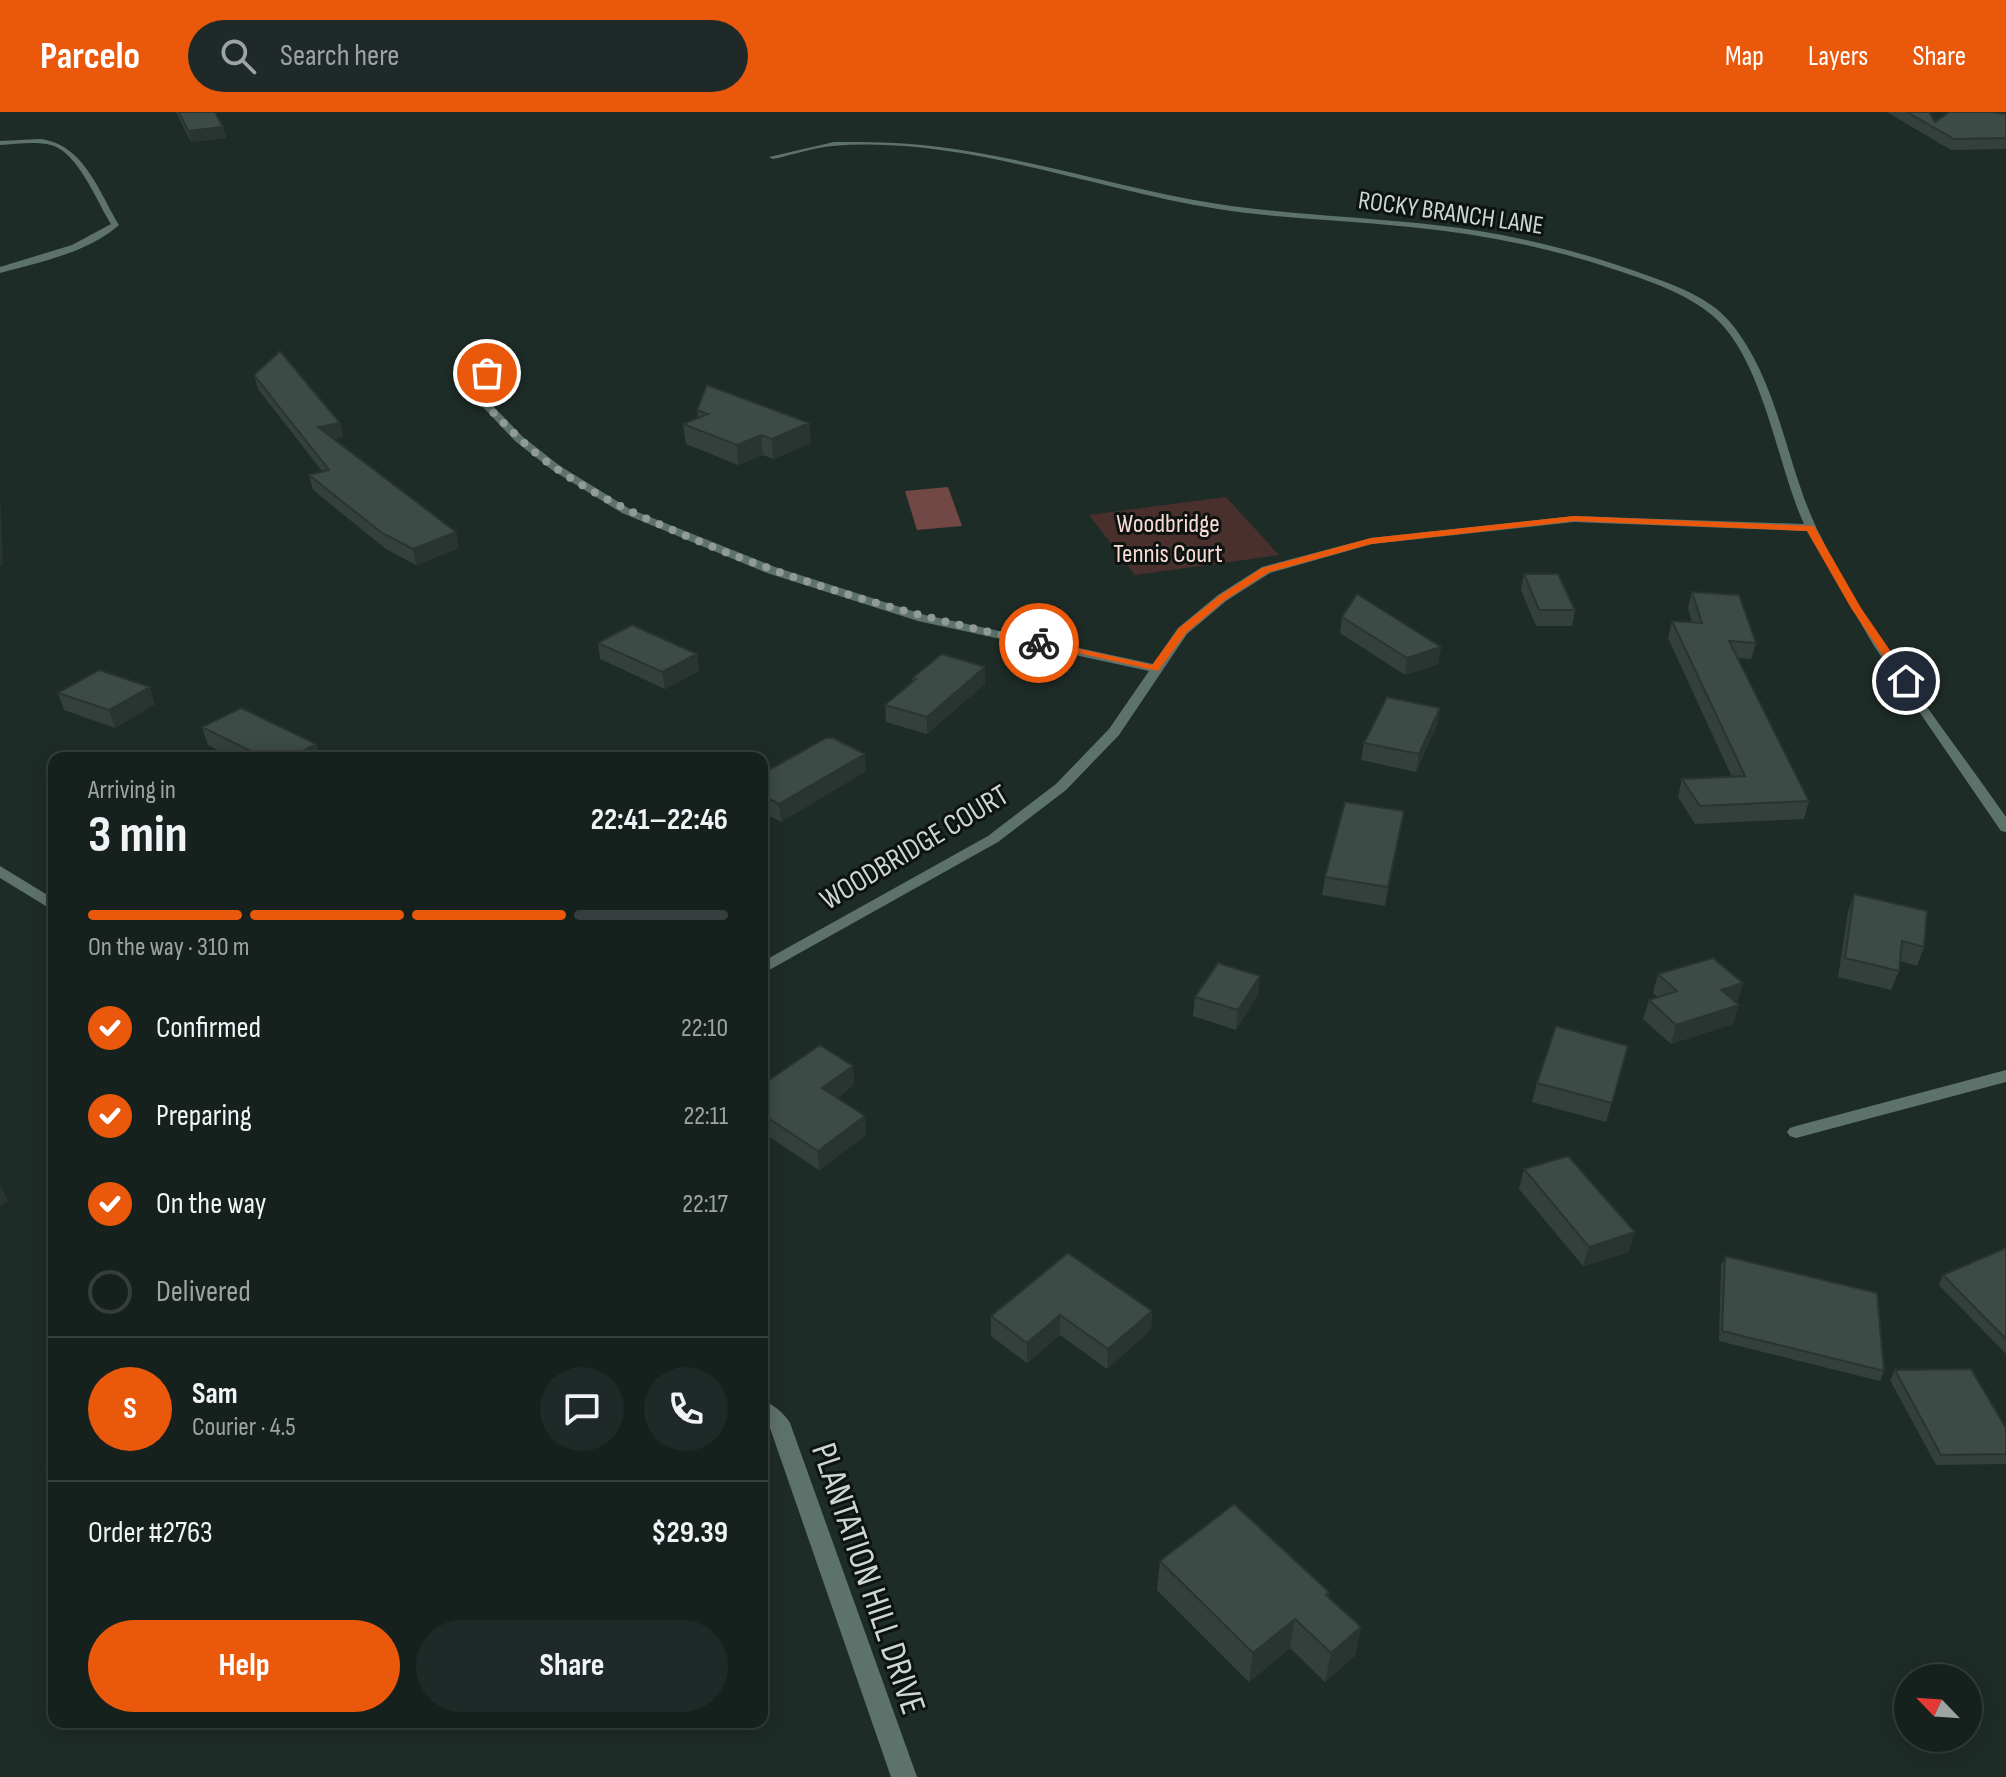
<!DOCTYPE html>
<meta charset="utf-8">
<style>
body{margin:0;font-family:"Sofia Sans Condensed",sans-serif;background:#1f2927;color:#f1f3f6;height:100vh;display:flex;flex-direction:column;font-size:30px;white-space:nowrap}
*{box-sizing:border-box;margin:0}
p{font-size:26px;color:#9ea3a4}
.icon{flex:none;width:44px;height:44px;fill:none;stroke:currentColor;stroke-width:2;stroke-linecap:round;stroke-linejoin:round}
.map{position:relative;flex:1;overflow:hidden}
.sheet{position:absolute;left:48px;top:640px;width:720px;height:976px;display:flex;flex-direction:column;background:#16211e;border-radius:16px;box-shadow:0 4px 20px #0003,0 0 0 2px #353e3c}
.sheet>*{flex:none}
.needle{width:52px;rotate:295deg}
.buttons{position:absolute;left:1894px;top:1552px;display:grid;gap:16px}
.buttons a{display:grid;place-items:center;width:88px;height:88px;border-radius:50%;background:#16211e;box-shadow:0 4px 20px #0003,0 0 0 2px #353e3c;font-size:40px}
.pin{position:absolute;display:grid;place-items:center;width:68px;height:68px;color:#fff;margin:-34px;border:4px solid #fff;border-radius:50%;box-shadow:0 2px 8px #0007}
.courier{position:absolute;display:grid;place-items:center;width:80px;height:80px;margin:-40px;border:6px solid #ea580c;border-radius:50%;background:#fff;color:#222;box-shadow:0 2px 10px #0007}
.head em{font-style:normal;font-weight:700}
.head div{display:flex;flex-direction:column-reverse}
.head{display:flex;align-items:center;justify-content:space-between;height:136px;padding:0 40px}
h1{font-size:52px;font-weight:700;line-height:60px}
.bar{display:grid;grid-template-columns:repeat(4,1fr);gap:12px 8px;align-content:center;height:96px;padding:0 40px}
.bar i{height:10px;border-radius:6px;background:#353e3c}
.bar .current{background:#ea580c}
.bar p{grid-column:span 4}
.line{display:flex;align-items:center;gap:20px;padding:0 40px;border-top:2px solid #353e3c}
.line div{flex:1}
.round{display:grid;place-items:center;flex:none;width:84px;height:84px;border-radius:42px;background:#1f2927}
ol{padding:0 40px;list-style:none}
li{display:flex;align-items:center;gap:24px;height:88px}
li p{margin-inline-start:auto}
li .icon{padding:8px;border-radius:50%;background:#ea580c;color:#fff;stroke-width:4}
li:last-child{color:#9ea3a4}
li i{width:44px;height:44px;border:4px solid #353e3c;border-radius:50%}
.primary-button{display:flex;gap:16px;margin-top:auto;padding:16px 40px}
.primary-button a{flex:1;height:92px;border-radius:48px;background:#ea580c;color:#fff;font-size:32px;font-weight:700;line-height:92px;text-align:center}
.primary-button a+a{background:#1f2927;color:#f1f3f6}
header{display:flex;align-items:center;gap:48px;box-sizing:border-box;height:112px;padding:0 40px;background:#ea580c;color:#fff}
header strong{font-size:38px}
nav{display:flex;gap:44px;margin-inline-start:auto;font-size:28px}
.search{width:560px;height:72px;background:#1f2927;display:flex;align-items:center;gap:20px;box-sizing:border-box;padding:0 28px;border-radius:44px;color:#9ea3a4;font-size:30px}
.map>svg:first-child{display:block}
.green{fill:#4a302d}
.water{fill:#714843}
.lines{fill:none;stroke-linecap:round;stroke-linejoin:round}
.minor{fill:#5e726c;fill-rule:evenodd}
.wall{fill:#34403c}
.shaded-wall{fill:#2a3431}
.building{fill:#3c4b46;stroke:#2a3431;stroke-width:2}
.route{fill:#ea580c}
.done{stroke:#909a97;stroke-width:8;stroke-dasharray:0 14.4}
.labels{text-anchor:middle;stroke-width:6;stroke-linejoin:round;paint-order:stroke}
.far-street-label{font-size:26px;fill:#cdd6d3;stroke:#0d1311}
.far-park-label{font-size:26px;fill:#f9dad5;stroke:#0d1311}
.street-label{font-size:30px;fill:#cdd6d3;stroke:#0d1311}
.near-street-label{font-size:36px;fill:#cdd6d3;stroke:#0d1311}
</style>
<header>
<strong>Parcelo</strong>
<div class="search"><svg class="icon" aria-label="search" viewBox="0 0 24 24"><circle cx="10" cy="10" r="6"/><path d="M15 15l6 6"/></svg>Search here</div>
<nav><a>Map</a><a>Layers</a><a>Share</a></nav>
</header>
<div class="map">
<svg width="2006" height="1665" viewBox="0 0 2006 1665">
<rect width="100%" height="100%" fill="#1e2c28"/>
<path class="green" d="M1226,385L1279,443L1135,463L1089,403Z"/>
<path class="water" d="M948,375L962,414L917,418L905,379Z"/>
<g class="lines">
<path class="minor" d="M40,27C84,32 99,80 119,113C87,141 40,150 0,161V155L72,133L111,112C97,90 78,40 51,33C35,29 16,32 0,33V29Z
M834,30C867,30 899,30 931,34C1028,45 1122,77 1218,92C1290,103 1363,105 1435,113C1507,121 1578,138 1646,163C1675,173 1710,186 1730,210C1779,269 1785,350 1817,417C1867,520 1941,612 2006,705V720L2001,719L1874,534L1807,419L1574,410L1372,432L1270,461L1226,489L1187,522L1119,623L1066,678L998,730L762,862V850L988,724L1056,672L1109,617L1149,559L918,509L767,461L622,401L552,358L515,329L480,292L484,259L492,261L490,291L523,325L560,354L630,397L775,455L925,503L1153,552L1178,516L1218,483L1262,455L1371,426L1574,404L1804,412C1777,353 1763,246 1713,204C1686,181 1649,169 1616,158C1549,135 1480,122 1410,115C1346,108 1281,107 1218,97C1092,77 960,23 832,34C812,36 792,43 773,47L769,45Z
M0,754L54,787V799L0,766Z
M2006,958V970L1796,1026L1790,1024L1787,1020L1790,1016L1796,1014Z
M762,1288C773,1292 784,1301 790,1311L917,1665H891L770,1316L762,1309Z"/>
</g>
<path class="wall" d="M176,0H215L223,15L226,26L191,30Z
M1887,0H1929L1935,10L2006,2V37L1951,38Z
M254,263L340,311L343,325L334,327L459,436L416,453L386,437L313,378L309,363L322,359L258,277Z
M697,298L809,311L811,331L773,347L763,343L738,353L686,332L683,312L698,306Z
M1524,462L1575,498L1572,514H1536L1521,478Z
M1692,480L1756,531L1751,547L1738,546L1809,689L1804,707L1695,712L1678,685L1682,667L1732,665L1668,526L1672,509L1692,511L1688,496Z
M1342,505L1441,535L1438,552L1405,563L1340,521Z
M598,531L697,542L699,559L665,577L600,547Z
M985,555V572L927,622L886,610L885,593L912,570V566Z
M58,581L155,592L115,616L64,598Z
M1440,596L1437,613L1416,660L1361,648L1364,631Z
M202,615L316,632L320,646H234L208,633Z
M866,659L781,710L762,700V662Z
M1404,699L1385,794L1322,783L1325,765Z
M1854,782L1924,835L1917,854L1900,849L1899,859L1891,878L1838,865L1848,800Z
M1658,862L1743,871L1737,890H1735L1733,912L1671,932L1643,907L1649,888L1658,885L1653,881Z
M1260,864L1258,883L1236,918L1193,904L1195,885Z
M1628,934L1606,1010L1532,990L1537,971Z
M853,954L854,973L837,986L865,1004L866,1023L819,1058L762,1020V973Z
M1524,1057L1629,1140L1583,1154L1519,1077Z
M2006,1136V1242L1939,1173L1943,1163Z
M1725,1144L1884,1259L1880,1269L1719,1229L1721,1154Z
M1152,1199L1151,1218L1107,1257L1060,1223L1027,1251L991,1224V1204Z
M1895,1258L2006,1316V1352L1936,1353L1890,1268Z
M54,1352V1373L46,1357Z
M1160,1449L1329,1480L1328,1485L1361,1515L1355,1544L1325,1570L1290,1536L1249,1570L1157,1478Z"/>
<path class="shaded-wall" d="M223,15L226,26L191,30L188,19Z
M340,311L343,325L322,330L318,315Z
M809,311L811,331L773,347L772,327Z
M761,323L763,343L738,353L737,333Z
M0,379L3,453L0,454Z
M456,420L459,436L416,453L413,437Z
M1441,535L1438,552L1405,563L1407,546Z
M697,542L699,559L665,577L662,560Z
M985,555V572L927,622V605Z
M150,575L155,592L115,616L109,598Z
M1440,596L1437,613L1416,660L1419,642Z
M316,632L320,646H289Z
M865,642L866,659L781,710L779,692Z
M1404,699L1401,717L1385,794L1388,775Z
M1260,864L1258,883L1236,918L1238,898Z
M1743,871L1737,890L1715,897L1721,878Z
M1739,893L1733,912L1671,932L1676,913Z
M853,954L854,973L823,995L822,976Z
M865,1004L866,1023L819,1058L818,1039Z
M0,1073L8,1089L0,1094Z
M1635,1120L1629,1140L1583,1154L1589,1135Z
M1152,1199L1151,1218L1107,1257L1108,1237Z
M1060,1203V1223L1027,1251V1231Z
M1295,1507L1290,1536L1249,1570L1253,1541Z
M1361,1515L1355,1544L1325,1570L1331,1541Z"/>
<path class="building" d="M179,0H215L223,15L188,19Z
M1907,0H1929L1935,10L1949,0H1992L2006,2V26L1954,27Z
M280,239L340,311L318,315L456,420L413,437L382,421L309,363L329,358L254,263Z
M707,273L809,311L772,327L761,323L737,333L683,312L708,302L697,298Z
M1524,462H1558L1575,498H1539Z
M1692,480L1739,483L1756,531L1729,529L1809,689L1700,694L1682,667L1745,664L1672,509L1702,511Z
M1357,482L1441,535L1407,546L1342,505Z
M632,513L697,542L662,560L598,531Z
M942,542L985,555L927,605L885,593L916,567L912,566Z
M99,558L150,575L109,598L58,581Z
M1387,585L1440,596L1419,642L1364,631Z
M241,596L316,632L289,646H265L202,615Z
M826,626H833L865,642L779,692L762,683V662Z
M1345,690L1404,699L1388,775L1325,765Z
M1854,782L1927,799L1924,835L1902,829L1899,859L1845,846Z
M1713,846L1743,871L1721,878L1739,893L1676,913L1649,888L1677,879L1658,862Z
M1218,851L1260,864L1238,898L1195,885Z
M1556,914L1628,934L1612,991L1537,971Z
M820,933L853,954L822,976L865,1004L818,1039L762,1002V973Z
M1568,1044L1635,1120L1589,1135L1524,1057Z
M2006,1136V1227L1943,1163Z
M1068,1141L1152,1199L1108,1237L1060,1203L1027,1231L991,1204Z
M1725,1144L1877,1181L1884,1259L1722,1219Z
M1971,1257L2006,1316V1342L1941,1343L1895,1258Z
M54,1352V1367L46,1357Z
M1234,1392L1329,1480L1326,1483L1361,1515L1331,1541L1295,1507L1253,1541L1160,1449Z"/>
<path class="route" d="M1574,404L1814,414L1861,496L1911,569L1902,572L1851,496L1807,419L1574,409L1371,432L1269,460L1225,488L1186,521L1158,559L1034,531L1039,528L1152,553L1179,516L1219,484L1262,456L1371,426Z"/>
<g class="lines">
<path class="done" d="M487,261L485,292C508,315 530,339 557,357C605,390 655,411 708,433C816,477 926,507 1039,531"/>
</g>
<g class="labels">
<g class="far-street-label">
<text transform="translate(1451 100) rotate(8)" y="9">ROCKY BRANCH LANE</text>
</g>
<g class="far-park-label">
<text x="1168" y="420">Woodbridge<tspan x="1168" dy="30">Tennis Court</tspan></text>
</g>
<g class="street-label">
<text transform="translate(914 735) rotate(-31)" y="10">WOODBRIDGE COURT</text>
</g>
<g class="near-street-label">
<text transform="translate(870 1466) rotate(71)" y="13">PLANTATION HILL DRIVE</text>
</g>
</g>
</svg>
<div class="buttons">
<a><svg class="needle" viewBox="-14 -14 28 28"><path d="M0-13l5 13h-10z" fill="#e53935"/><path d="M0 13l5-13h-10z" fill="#9ea3a4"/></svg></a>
</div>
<div class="pin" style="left:487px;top:261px;background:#ea580c"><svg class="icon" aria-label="bag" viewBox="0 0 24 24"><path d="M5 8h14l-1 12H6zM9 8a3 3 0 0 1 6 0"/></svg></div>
<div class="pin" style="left:1906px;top:569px;background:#1f2937"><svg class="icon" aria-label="home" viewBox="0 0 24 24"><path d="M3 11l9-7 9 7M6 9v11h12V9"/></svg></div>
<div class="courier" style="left:1039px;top:531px"><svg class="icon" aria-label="bike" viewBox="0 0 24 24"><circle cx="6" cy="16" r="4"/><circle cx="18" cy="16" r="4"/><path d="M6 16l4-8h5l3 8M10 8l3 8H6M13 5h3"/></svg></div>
<section class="sheet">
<div class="head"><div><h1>3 min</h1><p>Arriving in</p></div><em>22:41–22:46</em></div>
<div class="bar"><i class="current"></i><i class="current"></i><i class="current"></i><i></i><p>On the way · 310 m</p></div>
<ol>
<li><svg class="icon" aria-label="check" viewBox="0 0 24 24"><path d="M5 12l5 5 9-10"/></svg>Confirmed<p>22:10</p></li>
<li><svg class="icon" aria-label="check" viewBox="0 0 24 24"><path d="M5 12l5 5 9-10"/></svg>Preparing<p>22:11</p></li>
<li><svg class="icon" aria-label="check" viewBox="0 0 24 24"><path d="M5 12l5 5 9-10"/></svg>On the way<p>22:17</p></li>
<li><i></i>Delivered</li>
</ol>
<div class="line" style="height:144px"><b class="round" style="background:#ea580c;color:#fff">S</b><div><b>Sam</b><p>Courier · 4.5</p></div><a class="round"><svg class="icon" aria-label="chat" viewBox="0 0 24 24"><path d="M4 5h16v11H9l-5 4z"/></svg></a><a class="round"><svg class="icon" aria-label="phone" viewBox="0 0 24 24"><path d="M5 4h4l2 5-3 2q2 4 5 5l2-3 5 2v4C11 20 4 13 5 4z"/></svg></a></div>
<div class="line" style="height:104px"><div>Order #2763</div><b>$29.39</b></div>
<div class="primary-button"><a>Help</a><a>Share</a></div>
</section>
</div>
